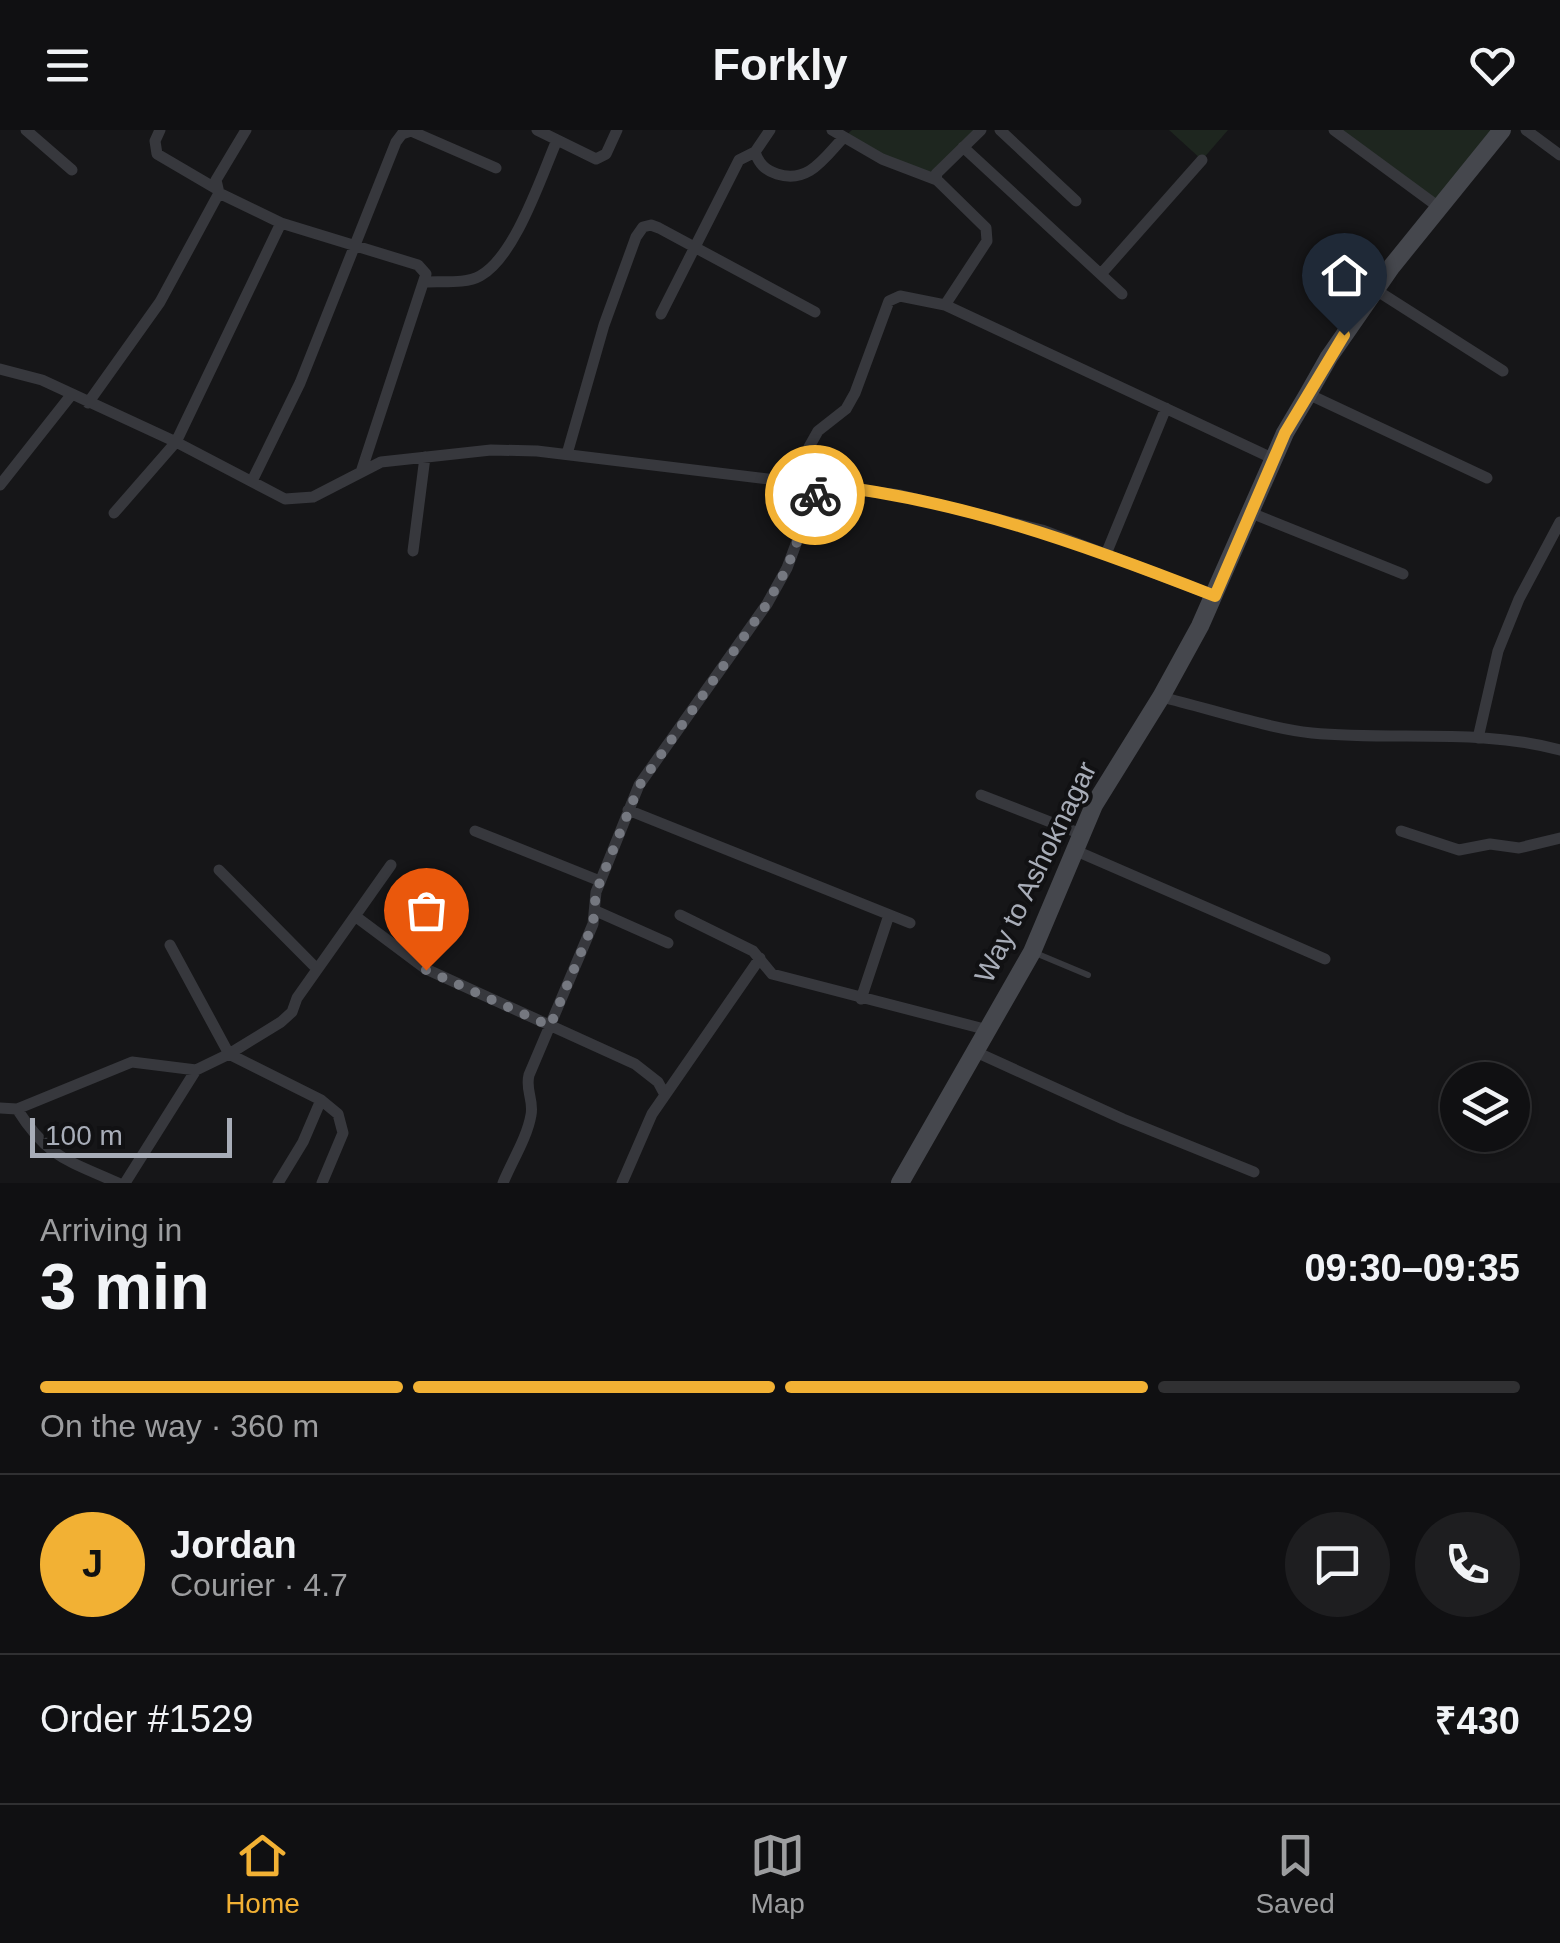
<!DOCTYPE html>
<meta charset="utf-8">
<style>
body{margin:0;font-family:Arial,sans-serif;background:#1e1e20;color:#f1f3f6;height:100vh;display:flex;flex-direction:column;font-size:38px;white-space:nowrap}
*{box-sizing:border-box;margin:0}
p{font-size:32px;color:#9c9d9f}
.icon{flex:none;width:55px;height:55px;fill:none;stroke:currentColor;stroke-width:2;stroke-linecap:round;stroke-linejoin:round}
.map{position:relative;height:1053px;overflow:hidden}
.panel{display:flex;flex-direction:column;background:#101012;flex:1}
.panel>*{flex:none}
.tools{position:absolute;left:1440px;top:932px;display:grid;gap:20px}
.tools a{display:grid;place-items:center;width:90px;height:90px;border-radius:50%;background:#101012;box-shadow:0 2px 8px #0004,0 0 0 2px #303032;font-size:50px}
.scale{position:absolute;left:30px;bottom:25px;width:202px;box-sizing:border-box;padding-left:10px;border:5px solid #a8adb8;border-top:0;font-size:28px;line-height:35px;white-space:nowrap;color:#a8adb8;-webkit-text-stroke:8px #111113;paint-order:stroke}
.pin{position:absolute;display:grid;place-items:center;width:85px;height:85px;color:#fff;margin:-102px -42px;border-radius:50% 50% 50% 0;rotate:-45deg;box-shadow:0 0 10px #0007}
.pin .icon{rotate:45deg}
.courier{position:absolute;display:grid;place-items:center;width:100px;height:100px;margin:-50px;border:8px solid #f2b134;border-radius:50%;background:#fff;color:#222;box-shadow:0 2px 12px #0007}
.head em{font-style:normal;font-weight:700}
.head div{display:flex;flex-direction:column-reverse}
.head{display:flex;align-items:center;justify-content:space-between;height:170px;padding:0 40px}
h1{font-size:65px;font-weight:700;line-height:75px}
.bar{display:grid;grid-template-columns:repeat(4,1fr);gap:15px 10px;align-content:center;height:120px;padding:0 40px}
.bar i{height:12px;border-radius:8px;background:#303032}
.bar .current{background:#f2b134}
.bar p{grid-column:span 4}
.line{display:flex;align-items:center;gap:25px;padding:0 40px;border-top:2px solid #303032}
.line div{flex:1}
.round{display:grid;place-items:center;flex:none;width:105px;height:105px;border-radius:52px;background:#1e1e20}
header{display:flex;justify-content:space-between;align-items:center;height:130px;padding:0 40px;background:#101012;font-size:45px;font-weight:700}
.dock{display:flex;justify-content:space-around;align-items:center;height:140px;border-top:2px solid #303032;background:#101012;font-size:28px;color:#9c9d9f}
.dock a{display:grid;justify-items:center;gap:5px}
.dock .current{color:#f2b134}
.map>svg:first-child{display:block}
.green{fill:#1e261f}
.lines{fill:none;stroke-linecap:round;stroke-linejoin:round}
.lane{stroke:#37383d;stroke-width:6}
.street{stroke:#37383d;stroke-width:11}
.secondary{stroke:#45474d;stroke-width:18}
.done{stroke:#757880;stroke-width:10;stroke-dasharray:0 18}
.route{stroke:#f2b134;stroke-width:12}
.labels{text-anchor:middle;stroke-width:8;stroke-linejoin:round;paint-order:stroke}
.street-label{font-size:28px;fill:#a8adb8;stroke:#111113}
</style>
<header><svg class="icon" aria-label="menu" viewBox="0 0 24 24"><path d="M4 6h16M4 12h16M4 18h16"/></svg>Forkly<svg class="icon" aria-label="heart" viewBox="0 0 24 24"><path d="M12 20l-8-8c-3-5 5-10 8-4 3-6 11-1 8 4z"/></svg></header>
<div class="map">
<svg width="1560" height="1053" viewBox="0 0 1560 1053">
<rect width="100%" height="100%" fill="#161618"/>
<path class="green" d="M852,0H984L937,50L844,7Z
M1169,0H1228L1202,30Z
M1335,0H1502L1440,78Z"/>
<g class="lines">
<path class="lane" d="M1033,822L1088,845"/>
<path class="street" d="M26,0L72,40
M160,0L155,11L157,24L215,58
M246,0L216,50L219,63L281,93L418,135L426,144L362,339
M537,0L596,29L606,24L617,0
M832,0L882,29L937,50
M1000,0L1076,71
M1334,0L1440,78
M1526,0L1560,25
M963,17L1122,164
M755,22C759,34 765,40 777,44C809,54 824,28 844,7
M1101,144L1202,30
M425,152C442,151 466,154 480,146C515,127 541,47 557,10
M1376,160L1503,241
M945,175L1274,329
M661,184L739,30L755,22L770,0
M0,239L42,250L176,312L285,369L313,367L381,332L491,320L537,321L900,365L1042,400L1215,466
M1308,264L1487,348
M88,273L160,172L219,63
M567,324L604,195L636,107L643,97L651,95L659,98L815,182
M252,351L300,253L396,12L402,4L411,1L496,38
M801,353L809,317L818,301L846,279L855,263L889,171L900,166L945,175L987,111L986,98L937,50L936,44L981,0
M0,355L72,264
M114,383L176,312L281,93
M1251,383L1403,444
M413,421L425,327
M1106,424L1166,278
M1161,567C1208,578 1266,598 1312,603C1395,611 1480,598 1560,620
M1478,608L1498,521L1519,469L1560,392
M981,665L1081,704
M628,680L910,793
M475,701L600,751
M1401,701L1459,720L1490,714L1519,718L1560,708
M1074,720L1325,829
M219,740L317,839
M596,781L668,813
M680,785L753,821L772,844L988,900
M355,786L426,839L635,934L658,952L665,965
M170,815L229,924L321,970L338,984L343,1003L322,1053
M861,869L889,785
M976,922L1123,989L1254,1042
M0,978L17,979L132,932L196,940L229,924L281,892L292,882L297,868L391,735
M17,979C48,1028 67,1030 118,1053
M125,1053L196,940
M278,1053L303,1012L321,970
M503,1053C512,1031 527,1008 531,985C534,970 525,960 529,945L593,794L596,762L639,655L767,474L787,438L818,355
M622,1053L652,984L760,828"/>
<path class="secondary" d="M900,1053L1032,822L1094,675L1161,567L1200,496L1285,303L1308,264L1329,227L1392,136L1502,0"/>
</g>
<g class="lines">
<path class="done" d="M426,840L550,896L593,794L596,762L639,656L767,474L787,438L815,365"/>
<path class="route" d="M815,365L818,354C959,369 1085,415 1215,466L1285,303L1344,205"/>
</g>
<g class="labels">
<g class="street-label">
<text transform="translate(1035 742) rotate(-64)" y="10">Way to Ashoknagar</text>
</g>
</g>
</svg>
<div class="tools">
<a><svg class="icon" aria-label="layers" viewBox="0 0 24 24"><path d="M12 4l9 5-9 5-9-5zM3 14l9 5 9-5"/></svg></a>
</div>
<div class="scale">100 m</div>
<div class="pin" style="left:426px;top:840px;background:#ea580c"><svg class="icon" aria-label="bag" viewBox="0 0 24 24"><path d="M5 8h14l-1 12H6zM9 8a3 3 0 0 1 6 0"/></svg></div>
<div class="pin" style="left:1344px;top:205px;background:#1f2937"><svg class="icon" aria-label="home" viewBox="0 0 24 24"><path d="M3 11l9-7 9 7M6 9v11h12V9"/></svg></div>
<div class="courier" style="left:815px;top:365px"><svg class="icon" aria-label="bike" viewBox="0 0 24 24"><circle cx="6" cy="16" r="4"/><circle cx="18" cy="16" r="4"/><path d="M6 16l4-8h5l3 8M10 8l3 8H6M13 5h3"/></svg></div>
</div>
<section class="panel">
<div class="head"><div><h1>3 min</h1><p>Arriving in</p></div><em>09:30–09:35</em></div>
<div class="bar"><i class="current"></i><i class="current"></i><i class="current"></i><i></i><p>On the way · 360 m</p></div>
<div class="line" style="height:180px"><b class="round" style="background:#f2b134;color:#111">J</b><div><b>Jordan</b><p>Courier · 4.7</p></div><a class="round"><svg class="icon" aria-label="chat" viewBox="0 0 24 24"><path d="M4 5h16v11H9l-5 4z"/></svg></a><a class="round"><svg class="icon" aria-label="phone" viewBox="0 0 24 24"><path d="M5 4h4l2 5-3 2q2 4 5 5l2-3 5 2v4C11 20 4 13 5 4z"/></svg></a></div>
<div class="line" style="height:130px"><div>Order #1529</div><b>₹430</b></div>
</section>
<nav class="dock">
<a class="current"><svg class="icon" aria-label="home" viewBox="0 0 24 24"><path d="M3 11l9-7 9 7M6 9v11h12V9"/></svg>Home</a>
<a><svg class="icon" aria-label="map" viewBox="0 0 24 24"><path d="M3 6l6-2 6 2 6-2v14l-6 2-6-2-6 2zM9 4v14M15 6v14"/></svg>Map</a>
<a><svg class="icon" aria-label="saved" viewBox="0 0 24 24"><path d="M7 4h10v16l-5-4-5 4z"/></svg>Saved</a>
</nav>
